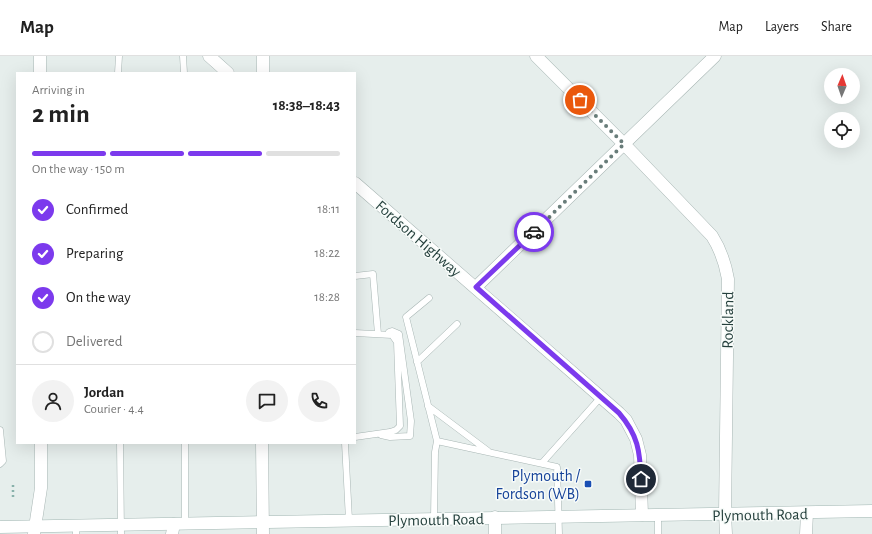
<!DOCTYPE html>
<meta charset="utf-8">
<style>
body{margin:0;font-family:"Alegreya Sans",sans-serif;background:#f2f2f2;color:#222;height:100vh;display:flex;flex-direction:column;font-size:15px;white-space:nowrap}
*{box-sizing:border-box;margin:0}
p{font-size:13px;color:#767676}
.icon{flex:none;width:22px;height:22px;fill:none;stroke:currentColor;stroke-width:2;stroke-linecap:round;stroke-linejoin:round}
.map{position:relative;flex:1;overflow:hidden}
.panel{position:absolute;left:16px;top:16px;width:340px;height:372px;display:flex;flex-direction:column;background:#fff;border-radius:0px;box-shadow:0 4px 16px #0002}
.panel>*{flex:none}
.needle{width:26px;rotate:2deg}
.tools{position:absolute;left:824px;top:12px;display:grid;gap:8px}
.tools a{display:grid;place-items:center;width:36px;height:36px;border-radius:50%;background:#fff;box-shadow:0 4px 16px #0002;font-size:20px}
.pin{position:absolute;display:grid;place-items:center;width:34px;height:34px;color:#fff;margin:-17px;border:2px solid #fff;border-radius:50%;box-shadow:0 1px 4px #0007}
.courier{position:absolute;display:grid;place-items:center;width:40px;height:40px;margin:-20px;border:3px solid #7c3aed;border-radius:50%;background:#fff;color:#222;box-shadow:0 1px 5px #0007}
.summary em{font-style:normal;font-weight:700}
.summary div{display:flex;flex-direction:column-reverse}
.summary{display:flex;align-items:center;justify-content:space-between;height:68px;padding:0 16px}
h1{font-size:26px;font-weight:700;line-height:30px}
.bar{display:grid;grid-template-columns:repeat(4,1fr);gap:6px 4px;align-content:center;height:48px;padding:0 16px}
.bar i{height:5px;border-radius:3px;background:#e0e0e0}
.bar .on{background:#7c3aed}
.bar p{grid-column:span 4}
.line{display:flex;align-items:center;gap:10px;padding:0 16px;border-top:1px solid #e0e0e0}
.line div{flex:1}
.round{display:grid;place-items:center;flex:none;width:42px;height:42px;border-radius:21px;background:#f2f2f2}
ol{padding:0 16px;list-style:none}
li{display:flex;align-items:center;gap:12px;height:44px}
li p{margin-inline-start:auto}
li .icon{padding:4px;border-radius:50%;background:#7c3aed;color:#fff;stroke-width:4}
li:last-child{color:#767676}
li i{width:22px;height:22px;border:2px solid #e0e0e0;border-radius:50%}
header{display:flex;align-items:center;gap:24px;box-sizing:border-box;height:56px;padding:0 20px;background:#fff;border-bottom:1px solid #e0e0e0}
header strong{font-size:19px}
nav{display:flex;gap:22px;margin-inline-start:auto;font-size:14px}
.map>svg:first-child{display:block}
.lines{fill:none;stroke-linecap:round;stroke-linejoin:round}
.service-casing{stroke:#a8b6b4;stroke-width:7}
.minor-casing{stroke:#a8b6b4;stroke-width:13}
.secondary-casing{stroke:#a2b7b3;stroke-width:13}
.path{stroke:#88b1aa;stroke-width:2.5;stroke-dasharray:2 3;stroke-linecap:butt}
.service{stroke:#fff;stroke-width:6}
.minor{stroke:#fff;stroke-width:12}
.secondary{stroke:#fff;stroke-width:12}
.done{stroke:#697d7a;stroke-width:4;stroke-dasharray:0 7.2}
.route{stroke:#7c3aed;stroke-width:5}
.transit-dot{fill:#1a4fb4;stroke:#f7fbf9;stroke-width:1.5}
.labels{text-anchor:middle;stroke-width:3;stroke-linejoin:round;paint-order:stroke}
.street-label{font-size:16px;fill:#25403d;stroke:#f7fbf9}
.transit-label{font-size:16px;fill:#164399;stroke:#f7fbf9;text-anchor:end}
</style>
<header>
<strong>Map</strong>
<nav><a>Map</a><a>Layers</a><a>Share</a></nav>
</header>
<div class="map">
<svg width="872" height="478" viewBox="0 0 872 478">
<rect width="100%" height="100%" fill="#e6eeec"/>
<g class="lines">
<defs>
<path id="service" d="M183,0L184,17
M118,17L119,0
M355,220L373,218L378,278
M429,242L406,261L437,385L435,396L434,463
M355,277L392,279L397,286L400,370L396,374L390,376L355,381
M417,306L457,268
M428,350L488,395
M0,374L3,405L0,408
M381,379L390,381L410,380L411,365L399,278L392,275L389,276
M437,385L557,411L559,478
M120,387L121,478
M185,387V468
M345,387L349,464
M542,407L601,341
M658,459V478
M76,470V478"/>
<path id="minor" d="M40,0V17
M209,0L228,17
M536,0L624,88L712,180C721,194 725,206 728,223L725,458L726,478
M263,17V0
M355,127L619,357L626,364L636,383L640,399L642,459
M476,231L715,0
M262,387L263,478
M34,478L41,432V387
M172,478L174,468
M495,478V461
M806,478L807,457"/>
<path id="secondary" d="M0,471L872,455"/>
</defs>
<use href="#service" class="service-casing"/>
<use href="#minor" class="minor-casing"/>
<use href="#secondary" class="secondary-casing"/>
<path class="path" d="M13,429V444"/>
<use href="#service" class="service"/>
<use href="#minor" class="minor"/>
<use href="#secondary" class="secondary"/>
</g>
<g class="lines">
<path class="done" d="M534,176L624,88L580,44"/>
<path class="route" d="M534,176L476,231L619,357C638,379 640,395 641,423"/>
</g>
<rect class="transit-dot" x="584" y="424" width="8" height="8" rx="2"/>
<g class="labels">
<g class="street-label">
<text transform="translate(419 182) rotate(41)" y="6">Fordson Highway</text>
<text transform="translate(727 264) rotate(-89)" y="6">Rockland</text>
<text transform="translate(760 458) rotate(-1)" y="6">Plymouth Road</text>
<text transform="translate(436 463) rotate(-1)" y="6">Plymouth Road</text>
</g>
<g class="transit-label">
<text x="580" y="425">Plymouth /<tspan x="580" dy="18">Fordson (WB)</tspan></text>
</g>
</g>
</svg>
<div class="tools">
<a><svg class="needle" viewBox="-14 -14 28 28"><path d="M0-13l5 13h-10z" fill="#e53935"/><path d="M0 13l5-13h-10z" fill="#767676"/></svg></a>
<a><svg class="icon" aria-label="locate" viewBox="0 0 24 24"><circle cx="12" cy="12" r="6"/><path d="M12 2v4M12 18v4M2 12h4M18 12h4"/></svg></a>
</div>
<div class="pin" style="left:580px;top:44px;background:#ea580c"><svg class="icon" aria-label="bag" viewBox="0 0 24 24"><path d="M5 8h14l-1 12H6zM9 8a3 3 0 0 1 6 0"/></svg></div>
<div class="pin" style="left:641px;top:423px;background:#1f2937"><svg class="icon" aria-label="home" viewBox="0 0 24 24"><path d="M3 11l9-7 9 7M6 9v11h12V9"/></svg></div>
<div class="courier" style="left:534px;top:176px"><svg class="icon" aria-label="car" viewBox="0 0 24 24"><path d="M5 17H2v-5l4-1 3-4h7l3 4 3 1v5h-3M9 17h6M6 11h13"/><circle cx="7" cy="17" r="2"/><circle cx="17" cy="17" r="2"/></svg></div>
<section class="panel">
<div class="summary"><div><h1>2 min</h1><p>Arriving in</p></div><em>18:38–18:43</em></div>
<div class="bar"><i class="on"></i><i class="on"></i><i class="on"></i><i></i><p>On the way · 150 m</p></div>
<ol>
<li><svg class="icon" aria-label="check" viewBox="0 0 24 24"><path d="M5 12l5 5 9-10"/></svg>Confirmed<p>18:11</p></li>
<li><svg class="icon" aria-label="check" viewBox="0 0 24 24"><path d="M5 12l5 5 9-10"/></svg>Preparing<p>18:22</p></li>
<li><svg class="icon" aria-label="check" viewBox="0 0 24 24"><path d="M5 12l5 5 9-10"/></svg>On the way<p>18:28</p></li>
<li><i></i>Delivered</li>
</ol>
<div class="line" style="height:72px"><a class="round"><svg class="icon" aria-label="person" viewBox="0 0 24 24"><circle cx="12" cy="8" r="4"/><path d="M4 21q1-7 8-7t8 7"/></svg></a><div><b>Jordan</b><p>Courier · 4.4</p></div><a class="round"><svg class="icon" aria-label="chat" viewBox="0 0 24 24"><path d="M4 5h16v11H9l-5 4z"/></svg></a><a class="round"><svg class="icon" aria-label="phone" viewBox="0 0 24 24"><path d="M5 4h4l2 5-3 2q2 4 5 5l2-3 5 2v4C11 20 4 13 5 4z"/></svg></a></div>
</section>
</div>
